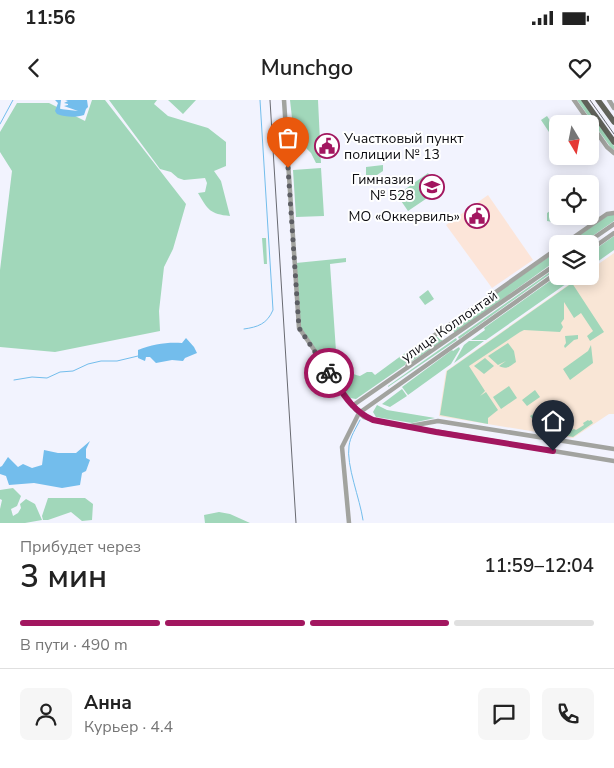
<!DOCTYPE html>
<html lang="ru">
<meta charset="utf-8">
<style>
body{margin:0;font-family:"Nunito Sans",sans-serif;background:#f6f6f6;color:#222;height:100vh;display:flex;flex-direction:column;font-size:19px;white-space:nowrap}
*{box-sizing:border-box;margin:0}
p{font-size:16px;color:#767676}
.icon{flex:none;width:28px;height:28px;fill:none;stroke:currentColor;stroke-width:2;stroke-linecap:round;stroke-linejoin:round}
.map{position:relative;height:423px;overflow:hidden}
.sheet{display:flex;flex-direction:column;background:#fff;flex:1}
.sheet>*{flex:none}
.needle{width:32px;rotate:170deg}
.buttons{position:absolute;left:549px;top:15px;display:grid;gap:10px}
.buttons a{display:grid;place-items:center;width:50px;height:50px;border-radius:8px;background:#fff;box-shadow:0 2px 12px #0003;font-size:25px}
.pin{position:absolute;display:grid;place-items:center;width:42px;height:42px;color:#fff;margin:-51px -21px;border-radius:50% 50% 50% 0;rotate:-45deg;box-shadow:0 0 5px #0007}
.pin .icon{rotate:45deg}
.courier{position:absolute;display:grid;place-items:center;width:50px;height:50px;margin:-25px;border:4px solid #a2165f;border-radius:50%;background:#fff;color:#222;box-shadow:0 1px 6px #0007}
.head em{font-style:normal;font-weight:600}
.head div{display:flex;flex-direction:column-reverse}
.head{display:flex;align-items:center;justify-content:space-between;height:85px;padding:0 20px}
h1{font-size:32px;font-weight:600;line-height:38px}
.bar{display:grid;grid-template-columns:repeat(4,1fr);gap:8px 5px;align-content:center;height:60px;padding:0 20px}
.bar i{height:6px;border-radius:4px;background:#e0e0e0}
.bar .selected{background:#a2165f}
.bar p{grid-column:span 4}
.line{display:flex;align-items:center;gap:12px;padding:0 20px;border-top:1px solid #e0e0e0}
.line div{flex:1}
.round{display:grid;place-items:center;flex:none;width:52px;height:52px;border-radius:8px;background:#f6f6f6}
.status{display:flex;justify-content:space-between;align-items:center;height:35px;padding:0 25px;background:#fff;direction:ltr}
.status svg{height:14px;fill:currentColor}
header{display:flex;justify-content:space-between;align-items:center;height:65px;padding:0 20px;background:#fff;font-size:22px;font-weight:600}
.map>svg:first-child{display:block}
.commercial{fill:#fce5d9}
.medical{fill:#f9e6d6}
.green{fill:#a1d7ba}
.water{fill:#73bdec}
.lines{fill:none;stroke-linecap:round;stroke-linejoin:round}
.stream{stroke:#73bdec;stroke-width:1}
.minor{stroke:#a2a39f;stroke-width:4.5}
.major{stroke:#60625a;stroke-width:5.5}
.tram{stroke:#696a71;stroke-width:1}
.rail{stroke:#696a71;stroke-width:1}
.done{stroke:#5d5e64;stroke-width:5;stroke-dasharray:0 9}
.route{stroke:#a2165f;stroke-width:6}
.labels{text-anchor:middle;stroke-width:4;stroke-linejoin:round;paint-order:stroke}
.poi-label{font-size:14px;fill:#0d0d11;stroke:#fff;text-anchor:end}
.street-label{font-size:14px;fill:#0d0d11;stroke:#fff}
</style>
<div class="status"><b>11:56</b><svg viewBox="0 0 49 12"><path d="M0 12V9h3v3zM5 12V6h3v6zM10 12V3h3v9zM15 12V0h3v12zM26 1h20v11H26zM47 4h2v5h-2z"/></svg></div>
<header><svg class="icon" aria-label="back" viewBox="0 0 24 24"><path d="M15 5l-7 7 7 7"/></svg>Munchgo<svg class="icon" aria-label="heart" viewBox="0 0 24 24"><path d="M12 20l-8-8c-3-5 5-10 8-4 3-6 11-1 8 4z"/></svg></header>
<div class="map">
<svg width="614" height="423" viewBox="0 0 614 423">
<rect width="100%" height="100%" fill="#f2f3fe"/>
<path class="commercial" d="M488,95L533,160L492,188L446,125Z"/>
<path class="medical" d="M614,153V314H609L573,338L439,316L446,271L581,176H590V170Z"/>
<path class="green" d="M92,0H105L186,104L173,149L164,167L159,211L160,231L55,252L0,247V170L12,71L0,52V32L17,3H49L85,21Z
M109,0H157L154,4L168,16L208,28L226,42V66L214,71L221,81L230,116C210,114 208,110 198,93L205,92L207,83L205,78L184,80L178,78L171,72L160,69Z
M168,0H196L183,14Z
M290,0H318L321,63H316L311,53L299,41L290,49L288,19L292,18Z
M577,0H582L614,46V50L611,48Z
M547,16L555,28L549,32L541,20Z
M383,65V71L377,75H366V67Z
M321,68L324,116L296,117L293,70Z
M428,73L439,90L408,111L397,95Z
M556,107L557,110L558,116H561L553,122L547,121V113Z
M610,114H614V121L581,144H567Z
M614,136V150L590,167V153Z
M262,138H266L267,164H264Z
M557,151V160L455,233L450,226Z
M346,158V162L330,164L336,251L319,254L300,226L296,163Z
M557,167V169L459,239L458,237Z
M557,176H571L573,179L486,240H471L485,230L484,228Z
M572,183L604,232L590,241L587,236L593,231L581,213L574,218L564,202V219L561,223L563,227L560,232L524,230L520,232L469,266L485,291L480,296L486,292L498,310L488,318V324L440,315L447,271Z
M428,190L434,199L425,205L419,197Z
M578,235V239L574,240L565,248L564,246L566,243L565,236Z
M436,236L443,241L411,262L414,252Z
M456,238L457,240L388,287V286Z
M469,241H484L454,263L464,245Z
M508,243L514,251L516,262C510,266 507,270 499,266L506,261L498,265L488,256Z
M591,245L593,263L570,280L563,269L588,251Z
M413,247L405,265L356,299L350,298L332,273L339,267C348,268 351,275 360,276L367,272H372L375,275Z
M459,247L460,249L451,264L408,295L402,287L452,250L453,251Z
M335,253L336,265L330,270L320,255Z
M485,258L494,266L484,274L474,266Z
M509,286L517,298L501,309L493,297Z
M402,289L407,296L390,307L382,304Z
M535,290L540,297L527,306L522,300Z
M377,305L387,310L435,318L412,323L376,317L373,312Z
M535,313L538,318L541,316L542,318L545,317L546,319L549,317L551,319L558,315L560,317L559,319L560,320H566L556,326L551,321L549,322L551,327C542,327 536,324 530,316Z
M588,320L589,321L591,320L593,323L573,337L558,334L560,328L567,322L571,325L566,328L568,332L574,329L576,330L584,325L583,323Z
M13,388L21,396L17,406L11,409L13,416L18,413L21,408L20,404L26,399L35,404L42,420L25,423H0V409L2,400L0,399V390Z
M48,398H85L93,404L92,420L82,421L71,412L48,420H43L42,416Z
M219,412L230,414L250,423H205L204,415Z"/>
<path class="water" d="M55,0H61L60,9L78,11L64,6L68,5V4L64,3L68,1L65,0H87L88,7L86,9L84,15C75,18 65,17 57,14L55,11L58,3Z
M186,238L194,247L197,253L185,258L183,261L172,260L156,263L150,257H146L145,261L138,258V250C153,244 167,242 182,243Z
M90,341L86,349V358L90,360L86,371L82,373L80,385L62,388L34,383L9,385L6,376L0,374V367L2,366L8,357L18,367L23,364L32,368L42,365L44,350L58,353H76Z"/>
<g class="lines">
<path class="stream" d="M0,24L13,0
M244,229C258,227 267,224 273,210L260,0
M14,280L32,277L47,278L60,272L73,271L88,264L101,261H117L138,256
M360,320C356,328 350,337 349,346C346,365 360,399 363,420"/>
<path class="minor" d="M284,0L299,228L356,310L364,317L385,323L614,361
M574,0L607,47L614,53
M609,0L614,8
M564,144L607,114L614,113
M585,144L614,124
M590,150L614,133
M407,268L411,253L415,249L558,148
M352,306L558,163
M359,313L558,172
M410,326L438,321L614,349
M349,423L342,347L359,313"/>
<path class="major" d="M584,0L614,42
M598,0L614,22"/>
<path class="tram" d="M590,0L614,34"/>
<path class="rail" d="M270,0L296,423"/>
</g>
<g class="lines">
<path class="done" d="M288,68L299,228L329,273"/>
<path class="route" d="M329,273C342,292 352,311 373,320L436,332L553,351"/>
</g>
<defs>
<symbol id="civic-ring" viewBox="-11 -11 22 22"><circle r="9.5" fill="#fff" stroke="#a2165f" stroke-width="1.5"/><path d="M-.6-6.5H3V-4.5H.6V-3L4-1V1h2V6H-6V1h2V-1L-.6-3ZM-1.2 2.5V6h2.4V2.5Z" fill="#a2165f"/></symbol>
<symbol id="school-ring" viewBox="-11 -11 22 22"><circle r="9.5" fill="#fff" stroke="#a2165f" stroke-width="1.5"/><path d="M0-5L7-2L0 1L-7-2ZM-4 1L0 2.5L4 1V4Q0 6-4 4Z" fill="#a2165f"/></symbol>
</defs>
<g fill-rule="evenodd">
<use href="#civic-ring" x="313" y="32" width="28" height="28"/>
<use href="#school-ring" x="418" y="73" width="28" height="28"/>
<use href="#civic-ring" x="463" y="102" width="28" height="28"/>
</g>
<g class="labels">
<g class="poi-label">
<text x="344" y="43" text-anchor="start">Участковый пункт<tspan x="344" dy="16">полиции № 13</tspan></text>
<text x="414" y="84">Гимназия<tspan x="414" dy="16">№ 528</tspan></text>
<text x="460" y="121">МО «Оккервиль»</text>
</g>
<g class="street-label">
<text transform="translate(449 226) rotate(-35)" y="5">улица Коллонтай</text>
</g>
</g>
</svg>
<div class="buttons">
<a><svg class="needle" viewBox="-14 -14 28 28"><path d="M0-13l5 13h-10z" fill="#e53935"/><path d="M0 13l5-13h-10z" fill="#767676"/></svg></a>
<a><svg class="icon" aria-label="locate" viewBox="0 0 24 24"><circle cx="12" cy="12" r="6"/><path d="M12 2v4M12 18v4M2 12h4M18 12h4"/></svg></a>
<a><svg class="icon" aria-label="layers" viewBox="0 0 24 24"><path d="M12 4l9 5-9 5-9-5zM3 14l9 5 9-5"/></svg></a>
</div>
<div class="pin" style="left:288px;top:68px;background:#ea580c"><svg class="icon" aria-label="bag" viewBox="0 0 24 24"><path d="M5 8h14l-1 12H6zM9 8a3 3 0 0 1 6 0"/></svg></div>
<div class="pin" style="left:553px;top:351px;background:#1f2937"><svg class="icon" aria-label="home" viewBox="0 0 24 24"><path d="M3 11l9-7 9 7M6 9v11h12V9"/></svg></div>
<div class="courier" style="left:329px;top:273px"><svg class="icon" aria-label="bike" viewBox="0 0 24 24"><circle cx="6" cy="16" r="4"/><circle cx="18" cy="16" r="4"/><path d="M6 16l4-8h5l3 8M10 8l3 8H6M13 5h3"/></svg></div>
</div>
<section class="sheet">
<div class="head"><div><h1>3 мин</h1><p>Прибудет через</p></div><em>11:59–12:04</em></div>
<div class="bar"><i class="selected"></i><i class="selected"></i><i class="selected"></i><i></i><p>В пути · 490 m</p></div>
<div class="line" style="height:90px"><a class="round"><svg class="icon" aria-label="person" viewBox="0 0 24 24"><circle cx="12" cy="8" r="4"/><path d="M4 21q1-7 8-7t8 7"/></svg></a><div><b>Анна</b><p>Курьер · 4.4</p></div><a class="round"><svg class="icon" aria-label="chat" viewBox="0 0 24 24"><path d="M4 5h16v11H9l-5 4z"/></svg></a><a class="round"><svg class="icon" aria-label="phone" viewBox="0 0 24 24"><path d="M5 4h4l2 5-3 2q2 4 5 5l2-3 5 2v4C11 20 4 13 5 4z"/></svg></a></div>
</section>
